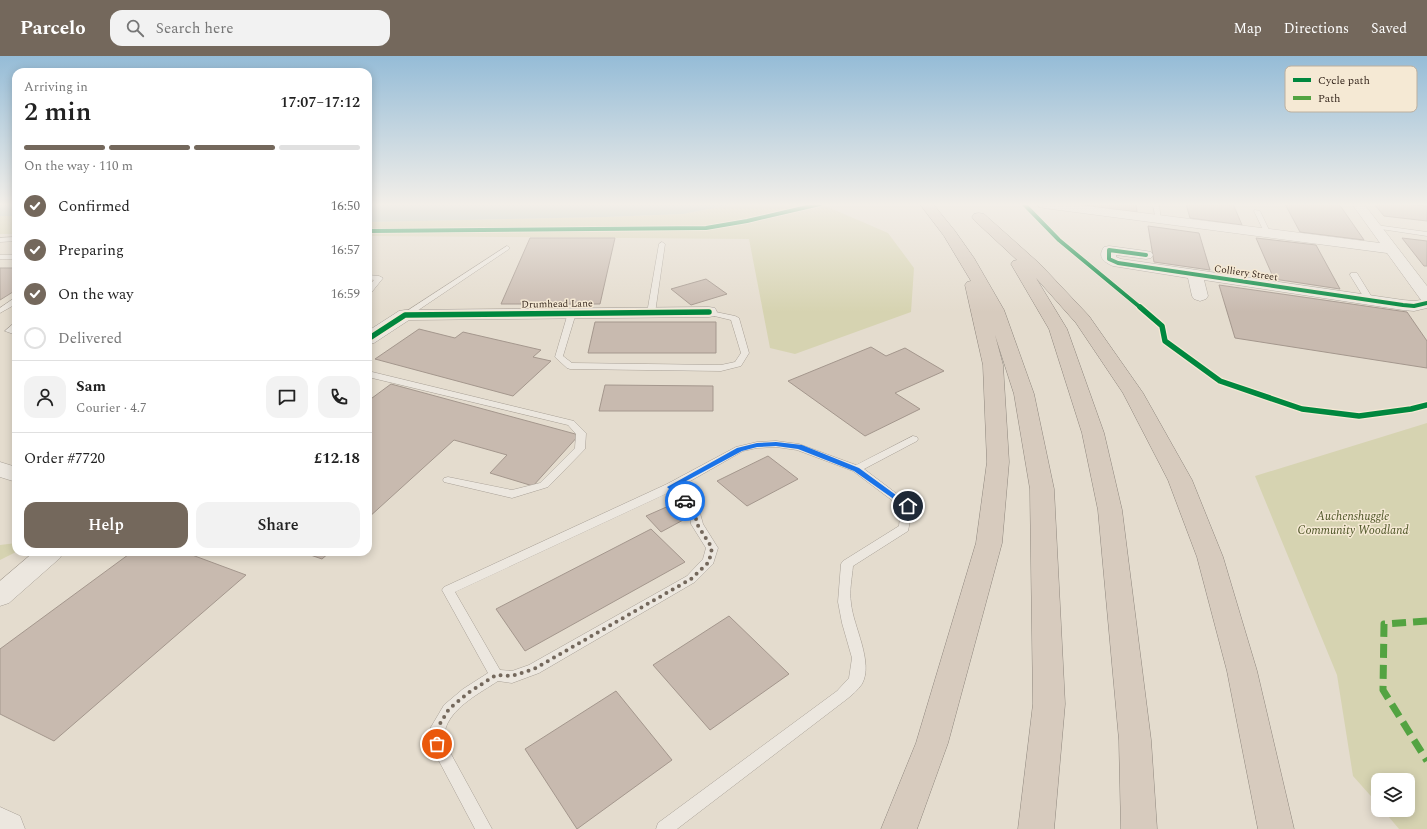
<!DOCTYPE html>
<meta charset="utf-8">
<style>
body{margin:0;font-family:Spectral,serif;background:#f2f2f2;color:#222;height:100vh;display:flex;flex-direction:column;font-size:15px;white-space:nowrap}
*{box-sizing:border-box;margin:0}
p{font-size:13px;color:#767676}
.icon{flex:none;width:22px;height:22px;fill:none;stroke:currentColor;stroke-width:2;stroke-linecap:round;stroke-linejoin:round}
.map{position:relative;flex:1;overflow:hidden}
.drawer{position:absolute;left:12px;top:12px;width:360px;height:488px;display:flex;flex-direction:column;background:#fff;border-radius:12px;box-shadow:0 2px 10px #0003}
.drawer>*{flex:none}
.tools{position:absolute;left:1371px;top:717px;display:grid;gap:8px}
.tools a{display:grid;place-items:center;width:44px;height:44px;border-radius:8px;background:#fff;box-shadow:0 2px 10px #0003;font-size:20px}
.pin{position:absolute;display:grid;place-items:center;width:34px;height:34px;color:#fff;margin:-17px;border:2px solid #fff;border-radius:50%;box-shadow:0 1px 4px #0007}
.courier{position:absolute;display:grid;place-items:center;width:40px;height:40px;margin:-20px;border:3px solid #1a73e8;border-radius:50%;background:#fff;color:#222;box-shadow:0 1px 5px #0007}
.headline em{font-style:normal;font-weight:600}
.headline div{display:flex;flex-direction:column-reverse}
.headline{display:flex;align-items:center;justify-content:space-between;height:68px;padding:0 12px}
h1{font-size:26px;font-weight:600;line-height:30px}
.bar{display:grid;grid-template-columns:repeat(4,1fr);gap:6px 4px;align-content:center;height:48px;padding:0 12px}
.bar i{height:5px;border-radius:3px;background:#e0e0e0}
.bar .selected{background:#74685c}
.bar p{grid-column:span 4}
.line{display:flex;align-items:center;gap:10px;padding:0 12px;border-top:1px solid #e0e0e0}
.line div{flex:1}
.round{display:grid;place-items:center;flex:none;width:42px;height:42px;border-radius:12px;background:#f2f2f2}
ol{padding:0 12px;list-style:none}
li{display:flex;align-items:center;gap:12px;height:44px}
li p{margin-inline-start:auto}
li .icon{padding:4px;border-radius:50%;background:#74685c;color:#fff;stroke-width:4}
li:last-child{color:#767676}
li i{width:22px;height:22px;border:2px solid #e0e0e0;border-radius:50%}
.action{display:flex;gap:8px;margin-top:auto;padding:8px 12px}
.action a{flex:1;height:46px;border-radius:12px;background:#74685c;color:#fff;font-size:16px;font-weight:600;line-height:46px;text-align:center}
.action a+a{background:#f2f2f2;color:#222}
header{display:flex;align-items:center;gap:24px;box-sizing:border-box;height:56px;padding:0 20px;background:#74685c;color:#fff}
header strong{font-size:19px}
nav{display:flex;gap:22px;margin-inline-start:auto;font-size:14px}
.search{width:280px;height:36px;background:#f2f2f2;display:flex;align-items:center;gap:10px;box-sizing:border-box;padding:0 14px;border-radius:12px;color:#767676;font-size:15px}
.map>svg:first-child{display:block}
.green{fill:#d6d3b1}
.water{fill:#b9c9be}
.building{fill:#c8baaf;stroke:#a4978d}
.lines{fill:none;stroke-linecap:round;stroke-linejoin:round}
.service-casing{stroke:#a9a197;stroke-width:1}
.minor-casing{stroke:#a9a197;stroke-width:1}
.tertiary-casing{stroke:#a9a197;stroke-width:1}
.motorway-casing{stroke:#8f877e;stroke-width:1}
.service{fill:#ece7df;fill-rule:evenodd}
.minor{fill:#ece7df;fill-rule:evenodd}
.tertiary{fill:#ece7df;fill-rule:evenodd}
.motorway{fill:#d7cbbe;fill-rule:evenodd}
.quiet{stroke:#53a341;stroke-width:7;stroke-dasharray:14 7;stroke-linecap:butt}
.cycleway-far1-casing{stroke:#f5e9d4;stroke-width:5.5}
.cycleway-casing{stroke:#f5e9d4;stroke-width:8}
.cycleway-far1{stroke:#00873e;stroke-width:4}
.cycleway{stroke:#00873e;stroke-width:5.5}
.route{fill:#1a73e8}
.done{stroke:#74685c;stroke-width:4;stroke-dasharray:0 7.2}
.labels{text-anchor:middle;stroke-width:3;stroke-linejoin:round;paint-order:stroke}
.far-street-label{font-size:10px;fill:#38291f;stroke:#f5e9d4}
.park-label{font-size:12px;font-style:italic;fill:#4d5426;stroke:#f5e9d4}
.key{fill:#f5e9d4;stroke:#bcaf9e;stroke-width:1}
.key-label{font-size:11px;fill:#38291f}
</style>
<header>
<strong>Parcelo</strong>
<div class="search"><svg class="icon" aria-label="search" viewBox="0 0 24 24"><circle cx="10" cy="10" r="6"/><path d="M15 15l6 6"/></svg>Search here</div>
<nav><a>Map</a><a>Directions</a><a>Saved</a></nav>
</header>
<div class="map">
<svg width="1427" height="773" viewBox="0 0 1427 773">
<rect width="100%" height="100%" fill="#e4dcce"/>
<path class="green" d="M734,148H821L888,177L914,212L911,256L795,298L770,292L749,183L368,180V166L606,161L683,158Z
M0,160H16V178H0Z
M1427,367V773H1399L1383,754H1408V724H1378V748L1353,720L1337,619L1255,420Z
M16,487V496L0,504V489Z"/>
<path class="water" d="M0,148H16V160H0Z
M368,148H734L683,158L606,161L368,166Z"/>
<path class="building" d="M1074,148H1136L1137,156L1074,149Z
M1186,148H1233L1242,169L1190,162Z
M1285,148H1339L1364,184L1300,176Z
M1374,148H1406L1427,150V165L1384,160Z
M1148,170L1199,177L1210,214L1154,206Z
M530,182H615L600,248H501Z
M1256,182L1316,189L1340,233L1274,223Z
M1402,182L1427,185V210H1424Z
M0,212H16V234L0,244Z
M706,223L727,238L691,249L671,233Z
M1219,229L1407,256L1427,285V312L1235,282Z
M595,266H716V297H588Z
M419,273L455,282L463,276L541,294L533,301L551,305L513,340L375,303Z
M871,291L886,300L905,292L944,315L895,337L920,353L865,380L788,325Z
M391,328L579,379L533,430L490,417L507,399L454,384L368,462V345Z
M605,329L713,330V355H599Z
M768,400L798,423L747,450L717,425Z
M671,449L685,463L661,476L646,460Z
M651,473L685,506L525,595L496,553Z
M132,496H184L246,519L54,685L0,658V593Z
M302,496H330L322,503Z
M729,560L789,618L710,674L653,609Z
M616,635L672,704L577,773L525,693Z"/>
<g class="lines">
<defs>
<path id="service" d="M1153,148H1159L1161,165L1156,164Z
M1255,154L1260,155L1271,178L1270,179L1265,178L1254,155Z
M1376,169L1427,176V180L1374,172L1373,171Z
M16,181V185L0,186V182Z
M662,186L665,188L655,257L651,259L647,257L659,188Z
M507,190L509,191V193L408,261H402L401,259Z
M0,199H16V203H0Z
M1351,217H1357L1373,243L1372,245H1366L1350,219Z
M368,219L379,220L383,222L371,237H368V230L374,224L368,223Z
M13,243H16V248L0,257V252Z
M706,254L735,260L739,262L749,297L741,310L721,315L570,313L567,312L555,301L568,257L572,255L576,257L563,300L572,307L721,309L735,306L741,297L731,264L706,258Z
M13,268H16V279L5,275Z
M368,315L574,365L586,377L585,393L548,431L512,442L444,426L443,424L444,422L448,421L512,434L540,427L575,392L576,378L568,369L368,321Z
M913,380L917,381L918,383L917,385L864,413L913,450L908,475L853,510C852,522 849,535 851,547C853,570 874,606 862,628C858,634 852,639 847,643L677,773H656L658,767L837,635L849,622L852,602L842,567L838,546L841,508L843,505L899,470L901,451L853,415L797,394L776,391L757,392L743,395L678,432L698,450L703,468L718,492L713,508L695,526L539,617L512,627L498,625C480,637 454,650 446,671C444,676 445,682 445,687L492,773H475L430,688L431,671L444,649L463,633L488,617L442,534L444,531L667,428L736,391L757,386L776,385L799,388L856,409ZM670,436L689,454L691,468L706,492L703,503L687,520L529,609L512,615L500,614L455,536Z"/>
<path id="minor" d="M1038,148H1071L1380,187L1352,148H1364L1427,230V252L1414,255L1403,254L1204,224L1208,240L1206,243L1200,245L1194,243L1192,240L1188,222L1113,210C1104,206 1097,201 1104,191L1109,190L1146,195L1151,196L1153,199L1151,202L1146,203L1116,199V201L1121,203L1403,244L1414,245L1421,244L1387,197L1044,152L1039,151Z
M709,251L715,252L717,256L715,260L709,261L409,264L374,287L368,288V275L399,255L405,254Z
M0,406L16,411V426L0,421Z
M34,496H63L60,502L9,547L0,550V525Z"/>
<path id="tertiary" d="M0,751L20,760L25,773H0Z"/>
<path id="motorway" d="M920,148H933L955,175L974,202L1004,254L1034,338L1054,433L1065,648L1054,773H1018L1033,648L1030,433L1014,338L995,279L1003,309L1009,406L1002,487L948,687L917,773H881L916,687L976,487L987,406L983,309L965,229L967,226L971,225L944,180Z
M979,157L984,158L1040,208L1089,260L1143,337L1192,424L1223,501L1257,615L1294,773H1258L1227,615L1197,501L1168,424L1123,337L1076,267L1036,222L1067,273L1104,377L1122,454L1151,684L1157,773H1121L1119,684L1098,454L1082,377L1049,273L1011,208L1013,205L1017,204L974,164L972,161L974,158Z"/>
</defs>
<use href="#service" class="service-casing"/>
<use href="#minor" class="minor-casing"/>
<use href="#tertiary" class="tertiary-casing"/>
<use href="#motorway" class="motorway-casing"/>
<use href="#service" class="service"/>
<use href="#minor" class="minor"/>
<use href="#tertiary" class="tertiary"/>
<use href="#motorway" class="motorway"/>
<path class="quiet" d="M1427,565L1384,568L1383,634L1427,705"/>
<defs>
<path id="cycleway-far1" d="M1024,148L1059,184L1141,252
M368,175L706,172L747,165L820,148
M1146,199L1109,194V203L1118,207L1403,249L1414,250L1427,247"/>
<path id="cycleway" d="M1140,251L1162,270L1165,285L1220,325L1302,353L1359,360L1411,353L1427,349
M368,283L405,259L709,256"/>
</defs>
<use href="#cycleway-far1" class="cycleway-far1-casing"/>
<use href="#cycleway" class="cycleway-casing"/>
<use href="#cycleway-far1" class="cycleway-far1"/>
<use href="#cycleway" class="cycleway"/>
</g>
<linearGradient id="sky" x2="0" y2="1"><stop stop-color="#95bcd7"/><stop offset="0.58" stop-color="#f3efe9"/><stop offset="1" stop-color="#f3efe9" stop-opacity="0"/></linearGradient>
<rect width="1427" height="256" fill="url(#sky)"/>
<path class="route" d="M776,386L802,389L859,412L911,450L908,452L905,451L854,415L798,393L776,390L757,391L742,395L675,431L688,443V446H683L667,431L737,392L757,387Z"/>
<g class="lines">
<path class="done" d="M437,688L438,671L449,653L468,637L496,619L512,620L534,613L691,523L709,506L712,492L697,468L694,453L685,445"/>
</g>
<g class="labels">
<g class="far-street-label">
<text transform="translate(1246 216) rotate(8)" y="4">Colliery Street</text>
<text transform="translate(557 247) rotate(-1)" y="4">Drumhead Lane</text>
</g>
<g class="park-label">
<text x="1353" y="464">Auchenshuggle<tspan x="1353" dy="14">Community Woodland</tspan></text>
</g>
</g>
<rect x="1285" y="10" width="132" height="46" rx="6" class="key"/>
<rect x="1293" y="22" width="18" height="4" fill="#00873e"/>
<rect x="1293" y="40" width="18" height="4" fill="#53a341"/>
<g class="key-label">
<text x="1318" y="28">Cycle path</text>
<text x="1318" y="46">Path</text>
</g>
</svg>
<div class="tools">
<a><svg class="icon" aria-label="layers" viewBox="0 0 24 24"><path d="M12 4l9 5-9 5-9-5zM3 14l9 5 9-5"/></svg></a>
</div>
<div class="pin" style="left:437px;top:688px;background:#ea580c"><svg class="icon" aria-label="bag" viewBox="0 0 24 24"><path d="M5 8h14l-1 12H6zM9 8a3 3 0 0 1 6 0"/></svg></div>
<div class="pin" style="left:908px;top:450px;background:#1f2937"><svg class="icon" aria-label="home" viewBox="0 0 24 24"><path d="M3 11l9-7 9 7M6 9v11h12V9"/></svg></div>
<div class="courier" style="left:685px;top:445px"><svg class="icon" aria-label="car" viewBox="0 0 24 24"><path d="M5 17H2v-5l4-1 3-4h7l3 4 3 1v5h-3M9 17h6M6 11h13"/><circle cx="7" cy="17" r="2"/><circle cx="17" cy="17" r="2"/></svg></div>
<section class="drawer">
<div class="headline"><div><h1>2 min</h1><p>Arriving in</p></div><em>17:07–17:12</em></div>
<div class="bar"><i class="selected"></i><i class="selected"></i><i class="selected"></i><i></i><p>On the way · 110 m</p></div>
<ol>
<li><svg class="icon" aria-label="check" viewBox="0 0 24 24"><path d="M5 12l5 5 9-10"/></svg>Confirmed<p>16:50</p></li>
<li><svg class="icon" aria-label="check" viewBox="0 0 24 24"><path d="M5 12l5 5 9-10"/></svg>Preparing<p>16:57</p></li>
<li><svg class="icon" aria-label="check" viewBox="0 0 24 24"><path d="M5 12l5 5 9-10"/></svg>On the way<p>16:59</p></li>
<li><i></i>Delivered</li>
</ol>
<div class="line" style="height:72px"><a class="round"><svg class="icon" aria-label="person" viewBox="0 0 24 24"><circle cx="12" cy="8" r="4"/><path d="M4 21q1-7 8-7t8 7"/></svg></a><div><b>Sam</b><p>Courier · 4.7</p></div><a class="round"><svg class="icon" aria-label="chat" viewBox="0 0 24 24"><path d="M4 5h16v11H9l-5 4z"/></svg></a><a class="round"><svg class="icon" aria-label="phone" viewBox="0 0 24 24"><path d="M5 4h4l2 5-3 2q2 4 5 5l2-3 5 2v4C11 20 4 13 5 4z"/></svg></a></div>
<div class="line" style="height:52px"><div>Order #7720</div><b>£12.18</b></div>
<div class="action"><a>Help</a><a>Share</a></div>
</section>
</div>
